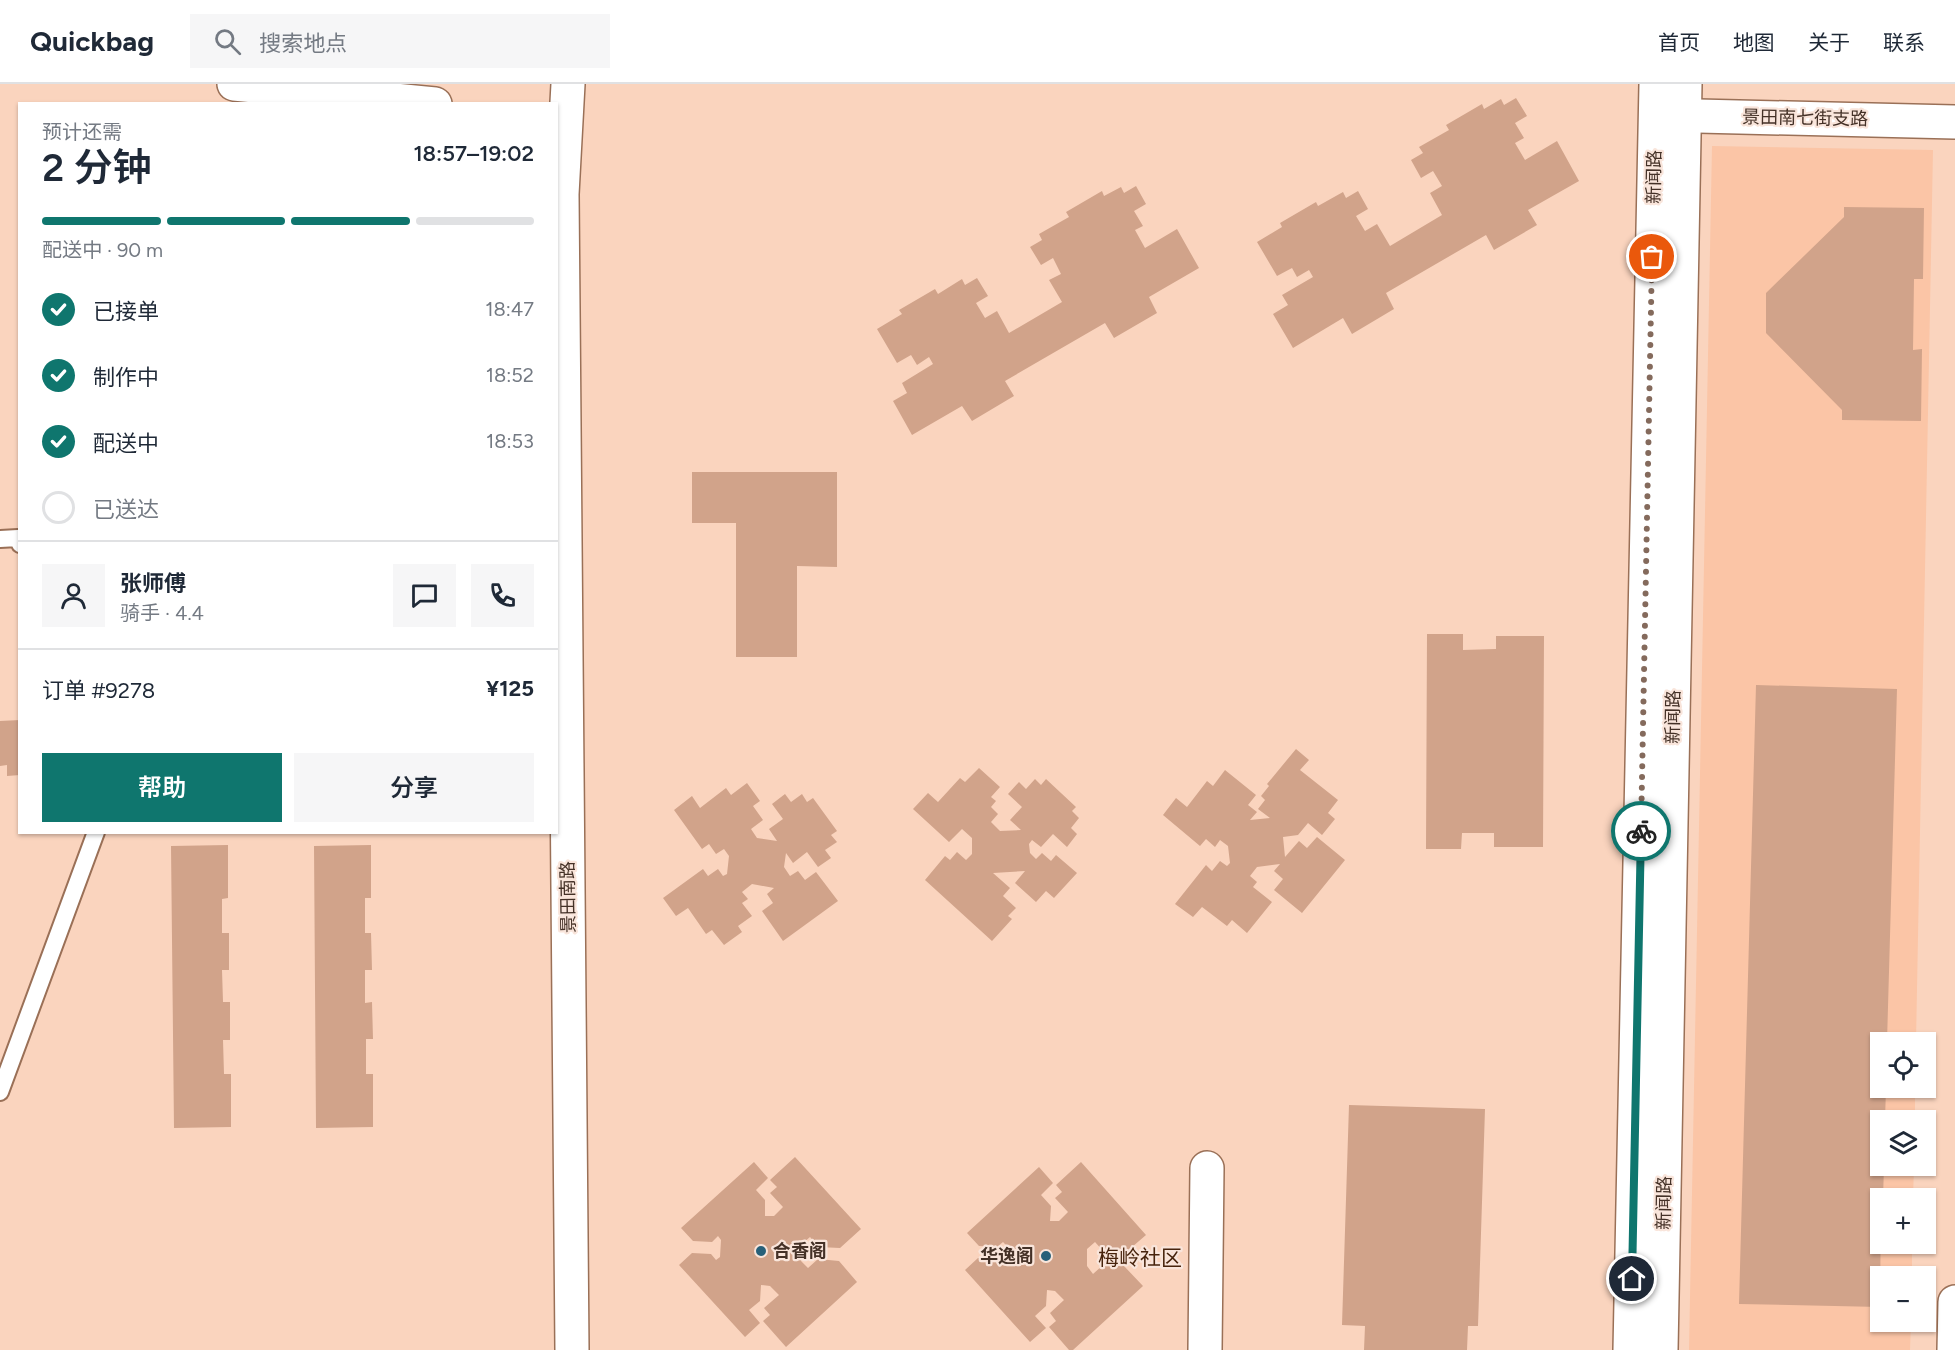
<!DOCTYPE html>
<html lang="zh">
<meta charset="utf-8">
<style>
body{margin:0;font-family:Figtree,"Noto Sans SC",sans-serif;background:#f6f6f7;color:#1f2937;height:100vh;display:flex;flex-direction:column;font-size:22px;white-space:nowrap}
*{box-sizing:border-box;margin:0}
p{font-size:20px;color:#747a83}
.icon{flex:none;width:33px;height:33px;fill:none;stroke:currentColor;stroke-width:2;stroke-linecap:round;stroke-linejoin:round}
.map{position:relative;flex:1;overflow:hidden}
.side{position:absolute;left:18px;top:18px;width:540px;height:732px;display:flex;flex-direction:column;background:#fff;border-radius:0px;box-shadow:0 2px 4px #0004}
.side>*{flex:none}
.tools{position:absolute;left:1870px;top:948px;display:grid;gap:12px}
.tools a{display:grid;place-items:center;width:66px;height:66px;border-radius:0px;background:#fff;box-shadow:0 2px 4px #0004;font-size:30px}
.pin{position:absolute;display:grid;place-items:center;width:51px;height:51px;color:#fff;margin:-26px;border:3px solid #fff;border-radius:50%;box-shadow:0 2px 6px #0007}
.courier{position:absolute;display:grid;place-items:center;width:60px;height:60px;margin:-30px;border:4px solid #0f766e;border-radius:50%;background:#fff;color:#222;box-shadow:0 2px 8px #0007}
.head em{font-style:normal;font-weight:600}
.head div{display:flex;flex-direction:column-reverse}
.head{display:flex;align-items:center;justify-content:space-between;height:102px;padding:0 24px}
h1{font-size:39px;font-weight:600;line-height:45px}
.bar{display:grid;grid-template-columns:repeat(4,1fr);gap:9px 6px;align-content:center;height:72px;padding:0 24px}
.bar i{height:8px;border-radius:4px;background:#e0e1e3}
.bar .on{background:#0f766e}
.bar p{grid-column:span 4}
.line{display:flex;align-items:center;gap:15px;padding:0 24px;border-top:2px solid #e0e1e3}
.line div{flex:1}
.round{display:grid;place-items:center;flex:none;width:63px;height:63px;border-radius:0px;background:#f6f6f7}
ol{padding:0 24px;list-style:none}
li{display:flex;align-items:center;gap:18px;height:66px}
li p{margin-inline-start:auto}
li .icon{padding:6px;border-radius:50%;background:#0f766e;color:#fff;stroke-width:4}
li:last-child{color:#747a83}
li i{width:33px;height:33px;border:3px solid #e0e1e3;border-radius:50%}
.cta{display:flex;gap:12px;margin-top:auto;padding:12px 24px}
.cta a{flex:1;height:69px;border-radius:0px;background:#0f766e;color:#fff;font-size:24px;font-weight:600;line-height:69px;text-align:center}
.cta a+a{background:#f6f6f7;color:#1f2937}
header{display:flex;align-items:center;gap:36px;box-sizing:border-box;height:84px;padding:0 30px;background:#fff;border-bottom:2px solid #e0e1e3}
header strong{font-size:28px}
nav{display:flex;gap:33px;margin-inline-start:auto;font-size:21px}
.search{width:420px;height:54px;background:#f6f6f7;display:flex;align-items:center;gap:15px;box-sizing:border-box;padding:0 21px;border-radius:0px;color:#747a83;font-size:22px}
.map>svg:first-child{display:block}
.built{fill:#fbc5a6}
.building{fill:#d1a38a}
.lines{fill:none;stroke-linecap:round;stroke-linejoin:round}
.service-casing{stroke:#9a7057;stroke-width:20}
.minor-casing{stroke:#9a7057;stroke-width:36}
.tertiary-casing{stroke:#9a7057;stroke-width:36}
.service{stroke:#fff;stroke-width:16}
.minor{stroke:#fff;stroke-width:33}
.tertiary{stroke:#fff;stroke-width:33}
.done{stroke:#846a5c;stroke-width:6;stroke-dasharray:0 10.8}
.route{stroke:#0f766e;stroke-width:8}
.poi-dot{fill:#276079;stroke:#f9e5db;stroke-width:2}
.labels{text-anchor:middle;stroke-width:4.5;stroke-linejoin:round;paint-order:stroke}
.street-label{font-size:18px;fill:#443127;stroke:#f9e5db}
.poi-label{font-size:18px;font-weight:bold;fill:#443127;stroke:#f9e5db;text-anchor:start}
.quarter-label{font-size:21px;fill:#47230c;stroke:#f9e5db}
</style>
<header>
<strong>Quickbag</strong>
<div class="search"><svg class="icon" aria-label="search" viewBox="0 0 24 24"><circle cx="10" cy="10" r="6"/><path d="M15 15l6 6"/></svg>搜索地点</div>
<nav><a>首页</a><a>地图</a><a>关于</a><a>联系</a></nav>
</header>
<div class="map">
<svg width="1955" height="1266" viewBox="0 0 1955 1266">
<rect width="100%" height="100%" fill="#fad4be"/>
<path class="built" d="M1712,62L1933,66L1916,958H1881V1004H1915V1036H1881V1082H1914L1913,1114H1881V1160H1912V1192H1881V1238H1911L1910,1266H1689Z"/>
<path class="building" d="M1516,14L1527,32L1515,39L1524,54L1515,59L1525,76L1557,57L1579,97L1528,126L1537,141L1494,166L1486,151L1386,209L1394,225L1352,250L1343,234L1293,264L1273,230L1288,221L1282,211L1313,193L1309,186L1297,193L1292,184L1277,192L1257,158L1282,143L1280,139L1316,118L1318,122L1343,108L1346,114L1358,107L1368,125L1356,132L1365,147L1377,140L1390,162L1442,131L1430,109L1442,102L1433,87L1421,94L1411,76L1423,69L1419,63L1449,46L1446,41L1482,20L1484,25L1501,15L1504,21Z
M1136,102L1146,120L1134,127L1143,142L1135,146L1145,164L1177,145L1199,184L1149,213L1157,229L1114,254L1105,239L1005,297L1014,312L972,337L962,322L912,351L893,317L907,309L902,299L933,280L929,273L917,281L911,271L897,279L877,245L902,230L899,226L935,205L938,210L962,195L965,201L977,194L988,212L976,219L985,234L997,227L1009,249L1062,218L1049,196L1061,190L1053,174L1041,181L1030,163L1042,156L1039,150L1069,133L1066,128L1102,107L1104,112L1121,103L1124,109Z
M1844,123L1924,124L1923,195H1914L1913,266L1922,265L1921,337L1842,336V326L1766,249V209L1844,133Z
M692,388H837V483L797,482V573H736V439H692Z
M1427,550H1463V566L1496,565V552H1544L1543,763H1494V749H1462L1461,765H1426Z
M1756,601L1897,605L1887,958H1881V1004H1886L1885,1036H1881V1082H1884L1883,1114H1881L1880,1223L1739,1220Z
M20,636V691L7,692V681L0,682V637Z
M1296,665L1309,676L1300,686L1338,716L1328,729L1335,735L1322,751L1308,739L1298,751L1283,753L1285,773L1299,757L1307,764L1317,753L1345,776L1302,829L1274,806L1283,795L1274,787L1280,780L1257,783L1250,792L1257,798L1253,803L1272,818L1247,849L1232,836L1227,842L1202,823L1193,833L1175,820L1206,781L1212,787L1220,777L1227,782L1230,779L1228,762L1220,756L1215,763L1206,755L1200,762L1163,731L1176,714L1187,723L1207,697L1213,702L1225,686L1256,711L1248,721L1257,728L1250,736L1270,734L1258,725L1265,716L1261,712L1269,702L1267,700Z
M979,684L1000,703L991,713L996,717L991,723L998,730L991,738L1000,747L1021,746L1010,736L1022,723L1008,710L1019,698L1026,705L1035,695L1041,701L1046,695L1076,723L1072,727L1079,734L1071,744L1077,750L1067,763L1053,750L1041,763L1032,756L1029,760L1030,769L1036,775L1042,769L1051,777L1056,771L1077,789L1054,814L1046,807L1036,818L1015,799L1025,787L993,789L1010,804L1003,812L1016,824L1008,832L1012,835L992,857L925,796L945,772L950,776L957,768L966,776L972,770V754L962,745L949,758L913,725L928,709L938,718L960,694L965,698Z
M747,699L760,717L753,722L763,736L751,745L757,754L777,757L769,745L783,735L772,720L785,710L791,718L802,710L807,718L813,714L837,747L831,751L837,758L825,766L831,774L818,783L807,768L793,779L786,769L784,783L790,792L798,787L805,796L816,788L838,817L783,857L762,827L773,819L767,810L774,804L752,800L742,808L748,815L742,819L752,832L738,842L742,848L724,861L712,846L706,850L688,824L676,832L663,814L703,785L708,792L718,785L723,792L727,790L729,772L724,765L716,770L709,760L702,765L674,726L692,712L700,724L726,704L731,711Z
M228,761V814L222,815V849H229V886H222L223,918H230V956H223L224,990H231V1043L174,1044L171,762Z
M371,761V814H365V849H371L372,886H365V919L372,918L373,955H366V990H373V1043L316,1044L314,762Z
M1349,1021L1485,1025L1478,1242H1468L1467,1266H1364L1365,1242L1342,1241Z
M795,1073L861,1145L840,1164L819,1163L810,1153L802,1160L801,1177L808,1184L818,1175L839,1177L857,1198L786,1263L763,1237L770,1231L764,1224L779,1211L770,1202L761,1201L760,1217L749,1226L760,1239L745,1253L679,1181L692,1169L711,1170L716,1176L720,1173L721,1156L718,1152L712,1158L693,1157L681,1144L754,1078L768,1094L756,1106L765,1116V1132H774L783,1123L770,1109L777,1103L770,1096Z
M1081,1078L1146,1151L1125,1169L1104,1168L1095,1158L1087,1165V1182L1093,1190L1103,1181L1124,1182L1143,1202L1073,1266H1069L1049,1243L1056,1237L1050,1229L1064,1216L1055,1207L1047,1206L1046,1222L1035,1232L1046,1244L1030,1258L965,1186L978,1174L996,1175L1002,1181L1006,1178V1161L1003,1158L997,1163L979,1162L967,1149L1039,1083L1053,1099L1041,1111L1051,1122L1050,1137H1059L1068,1128L1055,1114L1062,1108L1056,1101Z"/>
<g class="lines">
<defs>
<path id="service" d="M0,455L18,454L20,460
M0,1008L96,748"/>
<path id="minor" d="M234,0L435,20
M568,0L562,110L572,1266
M1657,31L1955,38
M1205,1266L1207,1084
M1954,1266L1955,1218"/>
<path id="tertiary" d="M1630,1266L1656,0
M1661,1266L1685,0"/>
</defs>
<use href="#service" class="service-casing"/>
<use href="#minor" class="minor-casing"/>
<use href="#tertiary" class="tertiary-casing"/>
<use href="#service" class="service"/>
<use href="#minor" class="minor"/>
<use href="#tertiary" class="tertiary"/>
</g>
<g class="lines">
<path class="done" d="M1641,747L1652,173"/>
<path class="route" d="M1632,1195L1641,747"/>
</g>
<g class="poi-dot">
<circle cx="761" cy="1167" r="6"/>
<circle cx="1046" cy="1172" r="6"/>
</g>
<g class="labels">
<g class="street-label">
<text transform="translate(1805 34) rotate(1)" y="6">景田南七街支路</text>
<text transform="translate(1654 93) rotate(-89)" y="6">新闻路</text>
<text transform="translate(1673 633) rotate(-89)" y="6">新闻路</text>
<text transform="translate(568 813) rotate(-91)" y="6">景田南路</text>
<text transform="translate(1664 1119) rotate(-89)" y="6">新闻路</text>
</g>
<g class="poi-label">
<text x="773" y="1173">合香阁</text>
<text x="1034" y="1178" text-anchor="end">华逸阁</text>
</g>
<g class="quarter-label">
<text x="1140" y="1181">梅岭社区</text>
</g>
</g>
</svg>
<div class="tools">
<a><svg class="icon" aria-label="locate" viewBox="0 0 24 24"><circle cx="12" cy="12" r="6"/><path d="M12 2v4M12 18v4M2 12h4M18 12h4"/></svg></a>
<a><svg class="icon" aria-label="layers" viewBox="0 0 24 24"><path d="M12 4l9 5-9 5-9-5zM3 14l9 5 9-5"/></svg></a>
<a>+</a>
<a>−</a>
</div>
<div class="pin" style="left:1652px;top:173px;background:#ea580c"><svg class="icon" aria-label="bag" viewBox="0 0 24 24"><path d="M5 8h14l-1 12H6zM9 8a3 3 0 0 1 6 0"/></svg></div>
<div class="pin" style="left:1632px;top:1195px;background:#1f2937"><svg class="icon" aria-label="home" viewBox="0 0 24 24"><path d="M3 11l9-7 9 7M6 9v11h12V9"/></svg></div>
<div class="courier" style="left:1641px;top:747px"><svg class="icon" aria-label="bike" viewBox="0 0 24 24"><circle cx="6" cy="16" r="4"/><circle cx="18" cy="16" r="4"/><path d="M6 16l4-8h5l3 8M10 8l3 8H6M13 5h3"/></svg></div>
<section class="side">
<div class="head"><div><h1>2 分钟</h1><p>预计还需</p></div><em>18:57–19:02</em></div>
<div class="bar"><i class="on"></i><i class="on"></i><i class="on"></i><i></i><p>配送中 · 90 m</p></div>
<ol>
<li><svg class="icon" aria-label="check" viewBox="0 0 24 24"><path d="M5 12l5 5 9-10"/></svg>已接单<p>18:47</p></li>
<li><svg class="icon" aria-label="check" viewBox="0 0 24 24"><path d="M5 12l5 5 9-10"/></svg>制作中<p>18:52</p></li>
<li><svg class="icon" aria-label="check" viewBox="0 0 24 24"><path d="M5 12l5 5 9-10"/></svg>配送中<p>18:53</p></li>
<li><i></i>已送达</li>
</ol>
<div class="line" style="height:108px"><a class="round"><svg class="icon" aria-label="person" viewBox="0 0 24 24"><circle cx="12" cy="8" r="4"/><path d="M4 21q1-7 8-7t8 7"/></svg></a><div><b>张师傅</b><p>骑手 · 4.4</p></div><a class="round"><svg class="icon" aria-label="chat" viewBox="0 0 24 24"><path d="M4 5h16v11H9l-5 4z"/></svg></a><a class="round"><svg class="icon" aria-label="phone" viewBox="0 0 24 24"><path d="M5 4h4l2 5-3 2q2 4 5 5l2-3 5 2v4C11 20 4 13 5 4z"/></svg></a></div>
<div class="line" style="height:78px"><div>订单 #9278</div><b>¥125</b></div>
<div class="cta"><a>帮助</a><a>分享</a></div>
</section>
</div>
